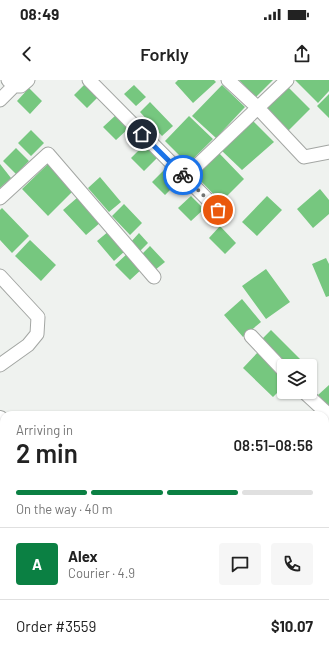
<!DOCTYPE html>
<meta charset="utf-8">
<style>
body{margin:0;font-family:Barlow,sans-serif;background:#f6f6f6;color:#222;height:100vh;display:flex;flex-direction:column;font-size:15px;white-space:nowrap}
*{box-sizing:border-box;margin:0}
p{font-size:13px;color:#767676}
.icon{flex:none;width:22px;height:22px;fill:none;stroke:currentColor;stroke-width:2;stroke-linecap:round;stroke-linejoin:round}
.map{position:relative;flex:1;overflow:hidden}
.details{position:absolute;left:0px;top:331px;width:329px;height:248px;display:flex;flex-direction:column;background:#fff;border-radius:12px 12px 0 0;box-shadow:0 1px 3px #0004}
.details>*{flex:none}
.tools{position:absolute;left:277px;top:279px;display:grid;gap:8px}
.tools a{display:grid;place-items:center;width:40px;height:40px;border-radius:4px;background:#fff;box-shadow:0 1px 3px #0004;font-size:20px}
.pin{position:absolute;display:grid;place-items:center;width:34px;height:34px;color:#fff;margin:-17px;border:2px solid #fff;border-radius:50%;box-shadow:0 1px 4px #0007}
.courier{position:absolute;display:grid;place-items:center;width:40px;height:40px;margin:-20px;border:3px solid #1a73e8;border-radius:50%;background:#fff;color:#222;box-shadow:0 1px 5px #0007}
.overview em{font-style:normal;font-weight:600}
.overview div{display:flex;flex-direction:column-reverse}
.overview{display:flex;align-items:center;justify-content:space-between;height:68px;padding:0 16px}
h1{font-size:26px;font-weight:600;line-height:30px}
.bar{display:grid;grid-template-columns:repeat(4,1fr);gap:6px 4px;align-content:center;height:48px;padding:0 16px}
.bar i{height:5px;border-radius:3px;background:#e0e0e0}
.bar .on{background:#0b8043}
.bar p{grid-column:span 4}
.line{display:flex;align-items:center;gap:10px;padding:0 16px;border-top:1px solid #e0e0e0}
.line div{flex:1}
.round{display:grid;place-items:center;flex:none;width:42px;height:42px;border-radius:4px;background:#f6f6f6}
.status{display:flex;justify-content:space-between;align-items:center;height:28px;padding:0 20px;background:#fff;direction:ltr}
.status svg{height:11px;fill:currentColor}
header{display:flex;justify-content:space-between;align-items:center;height:52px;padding:0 16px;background:#fff;font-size:18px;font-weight:600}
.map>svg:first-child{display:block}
.building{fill:#76c77f}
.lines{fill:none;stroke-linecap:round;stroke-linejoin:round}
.minor-casing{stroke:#a3a6a3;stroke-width:15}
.major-casing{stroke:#a3a6a3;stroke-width:18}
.minor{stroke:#fff;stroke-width:13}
.major{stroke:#fff;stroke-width:16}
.done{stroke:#747674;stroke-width:4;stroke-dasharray:0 7.2}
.route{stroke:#1a73e8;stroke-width:5}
</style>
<div class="status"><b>08:49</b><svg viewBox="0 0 49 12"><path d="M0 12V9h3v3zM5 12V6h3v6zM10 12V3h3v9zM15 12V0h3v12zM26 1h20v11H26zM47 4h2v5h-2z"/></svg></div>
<header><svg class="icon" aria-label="back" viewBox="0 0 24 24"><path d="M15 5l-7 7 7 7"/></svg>Forkly<svg class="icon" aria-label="share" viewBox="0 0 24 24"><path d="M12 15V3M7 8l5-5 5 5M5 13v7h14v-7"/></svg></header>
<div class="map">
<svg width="329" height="579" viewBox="0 0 329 579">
<rect width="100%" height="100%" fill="#eff2ef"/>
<path class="building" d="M178,0H214L216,2L193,23L175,3Z
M239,0H273L256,17Z
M295,0H329V11L318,23Z
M87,2L100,15L87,28L74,15Z
M134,5L146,17L136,26L124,14Z
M222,5L245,27L216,58L192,36Z
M287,6L310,29L287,52L264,30Z
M29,8L42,21L30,34L17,21Z
M329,14V38L317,26Z
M150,22L173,46L162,56L140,32Z
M116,35L129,48L116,60L103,47Z
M189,36L213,59L188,84L165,61Z
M252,40L274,62L242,90L221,70Z
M31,50L44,63L31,76L18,63Z
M144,65L157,78L144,91L131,78Z
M16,68L29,81L16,94L3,81Z
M218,72L244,99L221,122L195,95Z
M0,84L11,98L0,108Z
M48,84L74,110L48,136L22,109Z
M165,89L178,102L165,115L152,102Z
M100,97L121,122L109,132L88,108Z
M320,109L329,120V134L313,148L297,129Z
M191,116L204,129L191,141L178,128Z
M267,116L282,130L257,156L242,142Z
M78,117L101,142L86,155L63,130Z
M124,124L142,143L130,155L112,136Z
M2,128L29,156L12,173L0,160V130Z
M220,146L236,163L225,174L209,158Z
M109,151L126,170L114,181L97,161Z
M139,153L148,163L139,172L130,163Z
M30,160L56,185L41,201L15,176Z
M150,166L165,182L155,190L141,175Z
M128,173L143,188L130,200L115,185Z
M326,178L329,184V216L326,217L312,184Z
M266,189L290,222L266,239L242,206Z
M242,219L261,242L243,257L224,235Z
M271,250L307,286H287L261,260Z
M258,272L284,297V306L273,317L243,288Z
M329,305V326L318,315Z
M329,392V410L325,407V396Z
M0,473L4,478V504L0,499Z
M329,496V525L325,520V500Z
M4,552V566L0,562V555Z
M13,575H45L49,579H17Z"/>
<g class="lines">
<defs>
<path id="minor" d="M8,0L14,6H21L28,0
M89,0L218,130
M228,0L257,27L304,77L329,72
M0,20L14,6
M185,97L287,0
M0,118L48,74L154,197
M0,196L38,237L37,254L28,265L0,285
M251,256L284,291
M304,312L329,335
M325,367L329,360
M325,533L327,535
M0,547L4,544"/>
<path id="major" d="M0,339L4,344
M186,575L190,579"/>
</defs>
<use href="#minor" class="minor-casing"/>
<use href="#major" class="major-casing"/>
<use href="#minor" class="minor"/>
<use href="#major" class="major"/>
</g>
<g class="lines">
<path class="done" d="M183,95L218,130"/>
<path class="route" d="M142,54L183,95"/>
</g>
</svg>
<div class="tools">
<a><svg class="icon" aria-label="layers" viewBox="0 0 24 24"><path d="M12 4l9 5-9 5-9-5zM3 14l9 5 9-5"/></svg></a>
</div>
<div class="pin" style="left:218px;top:130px;background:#ea580c"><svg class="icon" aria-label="bag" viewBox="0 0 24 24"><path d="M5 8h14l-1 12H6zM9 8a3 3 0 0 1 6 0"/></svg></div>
<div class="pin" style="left:142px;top:54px;background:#1f2937"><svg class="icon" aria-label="home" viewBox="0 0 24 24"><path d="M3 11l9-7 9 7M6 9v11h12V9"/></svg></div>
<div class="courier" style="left:183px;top:95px"><svg class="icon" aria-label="bike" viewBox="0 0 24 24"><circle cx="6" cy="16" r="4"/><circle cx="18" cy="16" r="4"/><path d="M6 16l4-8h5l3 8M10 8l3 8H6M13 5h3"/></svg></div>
<section class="details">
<div class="overview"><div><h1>2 min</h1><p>Arriving in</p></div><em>08:51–08:56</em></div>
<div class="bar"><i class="on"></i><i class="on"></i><i class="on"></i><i></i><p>On the way · 40 m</p></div>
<div class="line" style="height:72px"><b class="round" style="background:#0b8043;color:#fff">A</b><div><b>Alex</b><p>Courier · 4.9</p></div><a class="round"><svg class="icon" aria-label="chat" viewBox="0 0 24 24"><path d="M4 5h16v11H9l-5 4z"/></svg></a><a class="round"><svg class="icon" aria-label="phone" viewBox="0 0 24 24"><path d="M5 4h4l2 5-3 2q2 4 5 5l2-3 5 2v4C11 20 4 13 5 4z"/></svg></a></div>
<div class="line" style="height:52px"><div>Order #3559</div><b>$10.07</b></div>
</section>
</div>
